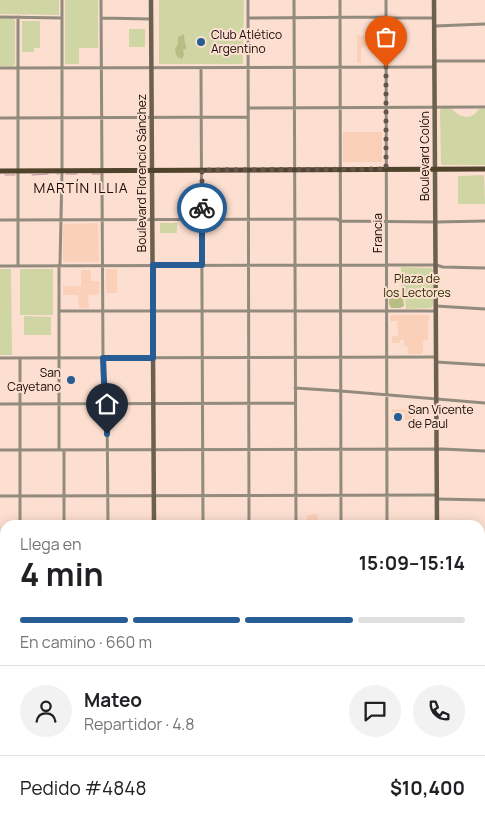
<!DOCTYPE html>
<html lang="es">
<meta charset="utf-8">
<style>
body{margin:0;font-family:Manrope,sans-serif;background:#f2f2f2;color:#202124;height:100vh;display:flex;flex-direction:column;font-size:19px;white-space:nowrap}
*{box-sizing:border-box;margin:0}
p{font-size:16px;color:#757577}
.icon{flex:none;width:28px;height:28px;fill:none;stroke:currentColor;stroke-width:2;stroke-linecap:round;stroke-linejoin:round}
.map{position:relative;flex:1;overflow:hidden}
.details{position:absolute;left:0px;top:520px;width:485px;height:310px;display:flex;flex-direction:column;background:#fff;border-radius:15px 15px 0 0;box-shadow:0 2px 12px #0003}
.details>*{flex:none}
.pin{position:absolute;display:grid;place-items:center;width:42px;height:42px;color:#fff;margin:-51px -21px;border-radius:50% 50% 50% 0;rotate:-45deg;box-shadow:0 0 5px #0007}
.pin .icon{rotate:45deg}
.courier{position:absolute;display:grid;place-items:center;width:50px;height:50px;margin:-25px;border:4px solid #265d95;border-radius:50%;background:#fff;color:#222;box-shadow:0 1px 6px #0007}
.summary em{font-style:normal;font-weight:700}
.summary div{display:flex;flex-direction:column-reverse}
.summary{display:flex;align-items:center;justify-content:space-between;height:85px;padding:0 20px}
h1{font-size:32px;font-weight:700;line-height:38px}
.bar{display:grid;grid-template-columns:repeat(4,1fr);gap:8px 5px;align-content:center;height:60px;padding:0 20px}
.bar i{height:6px;border-radius:4px;background:#e0e0e0}
.bar .on{background:#265d95}
.bar p{grid-column:span 4}
.line{display:flex;align-items:center;gap:12px;padding:0 20px;border-top:1px solid #e0e0e0}
.line div{flex:1}
.round{display:grid;place-items:center;flex:none;width:52px;height:52px;border-radius:26px;background:#f2f2f2}
.map>svg:first-child{display:block}
.built{fill:#fbd0b9}
.green{fill:#cfd6a4}
.forest{fill:#b6be84}
.water{fill:#c189a6}
.lines{fill:none;stroke-linecap:round;stroke-linejoin:round}
.stream{stroke:#c189a6;stroke-width:1}
.minor{stroke:#938c7e;stroke-width:3}
.tertiary{stroke:#938c7e;stroke-width:4}
.secondary{stroke:#6c614e;stroke-width:4.5}
.primary{stroke:#50432c;stroke-width:5}
.done{stroke:#66554c;stroke-width:5;stroke-dasharray:0 9}
.route{stroke:#265d95;stroke-width:6}
.poi-dot{fill:#265d95;stroke:#fcdfd0;stroke-width:2}
.labels{text-anchor:middle;stroke-width:4;stroke-linejoin:round;paint-order:stroke}
.poi-label{font-size:12px;fill:#160b05;stroke:#fcdfd0;text-anchor:start}
.street-label{font-size:12px;fill:#160b05;stroke:#fcdfd0}
.park-label{font-size:12px;fill:#2c3002;stroke:#fcdfd0}
.neighbourhood-label{font-size:14px;letter-spacing:1px;fill:#160b05;stroke:#fcdfd0}
</style>
<div class="map">
<svg width="485" height="830" viewBox="0 0 485 830">
<rect width="100%" height="100%" fill="#fcdfd0"/>
<path class="built" d="M357,35L366,36V47L361,48V63H357Z
M343,132H382V162H343Z
M97,223L98,225L99,261L98,262H65L63,261V225L65,224Z
M106,269H117V293H106Z
M81,270H91V281H99V294L88,295L89,308H79L78,295H63V286H81Z
M392,315H429L430,320H428V340L423,341V354H408L407,346H404V340H400V343H392V336H398L397,321H390V316Z
M392,409L416,410L415,420H405V412H392Z
M317,514L318,520H322V525H307V515Z"/>
<path class="green" d="M0,0H59V15L0,14Z
M65,0H98V48H79V64H65Z
M159,0H244L243,63L242,64H159Z
M0,18H13L15,21V64L13,66H0Z
M22,21H40V48H34V52H22Z
M129,29H145V47H129Z
M443,108L452,109C460,118 471,121 479,109H485V165H442L441,164L440,112V110Z
M484,175L485,204H458V176Z
M160,223H177V233H160Z
M401,267L432,268L433,270V306L431,308L406,309L405,297H401Z
M0,269H11L12,355H0Z
M20,269H53V315H20Z
M24,316L51,317V335H24Z
M0,551H5V689H0Z
M480,765H485V785L480,786Z
M208,825H248V830H208Z
M292,825H320L311,830H284Z
M340,825H415L395,830H331Z"/>
<path class="forest" d="M182,34L184,35L185,44H186V49L183,50L184,55L182,59L177,57L175,50L178,43V36H181Z
M390,296H399L403,297L404,306L400,308H391L389,304V297Z"/>
<path class="water" d="M320,825H340L331,830H311Z"/>
<g class="lines">
<path class="stream" d="M57,174H59
M66,174H77
M92,174H100
M5,175H15
M32,175L48,174
M305,825L307,829
M287,830L295,825
M388,830L405,825"/>
<path class="minor" d="M101,0L103,358L105,403
M248,0L249,525
M294,0L296,525
M340,0L341,525
M386,0L387,525
M0,17L62,18
M18,17V265
M101,18L151,19
M248,18L386,17
M386,18H434
M435,26L485,24
M435,61H485
M0,68L434,67
M201,68L203,525
M248,108L485,107
M0,118L248,117
M0,220L294,219H337L340,221L436,222L485,221
M60,265L62,171V0
M0,266L387,265H436L443,267L485,268
M436,306L485,309
M59,311H436
M0,358L436,357
M436,362L485,365
M295,388L341,391L485,403
M107,403L108,525
M0,404L295,403
M0,450L442,449L485,451
M59,450V265
M64,450V525
M0,496L437,495
M437,499L485,500
M20,525V358
M0,542H5
M480,545L485,546
M0,550H5
M480,583H485
M480,659H485
M480,763H485
M0,770H5
M0,812H5
M480,815L485,814
M12,825V830
M204,825L205,830
M250,825V830
M56,830V825
M281,830L289,825"/>
<path class="tertiary" d="M0,727H5"/>
<path class="secondary" d="M151,0L154,525
M434,0L437,525
M154,825V830
M439,825V830"/>
<path class="primary" d="M0,171L485,169"/>
</g>
<g class="lines">
<path class="done" d="M202,208V170L386,169V67"/>
<path class="route" d="M107,434V403L105,404L103,358H153V265H202V208"/>
</g>
<g class="poi-dot">
<circle cx="201" cy="42" r="5"/>
<circle cx="71" cy="380" r="5"/>
<circle cx="398" cy="417" r="5"/>
</g>
<g class="labels">
<g class="poi-label">
<text x="211" y="39">Club Atlético<tspan x="211" dy="14">Argentino</tspan></text>
<text x="61" y="377" text-anchor="end">San<tspan x="61" dy="14">Cayetano</tspan></text>
<text x="408" y="414">San Vicente<tspan x="408" dy="14">de Paul</tspan></text>
</g>
<g class="street-label">
<text transform="translate(425 156) rotate(-90)" y="4">Boulevard Colón</text>
<text transform="translate(142 173) rotate(-90)" y="4">Boulevard Florencio Sánchez</text>
<text transform="translate(378 233) rotate(-90)" y="4">Francia</text>
</g>
<g class="park-label">
<text x="417" y="283">Plaza de<tspan x="417" dy="14">los Lectores</tspan></text>
</g>
<g class="neighbourhood-label">
<text x="81" y="193">MARTÍN ILLIA</text>
</g>
</g>
</svg>
<div class="pin" style="left:386px;top:67px;background:#ea580c"><svg class="icon" aria-label="bag" viewBox="0 0 24 24"><path d="M5 8h14l-1 12H6zM9 8a3 3 0 0 1 6 0"/></svg></div>
<div class="pin" style="left:107px;top:434px;background:#1f2937"><svg class="icon" aria-label="home" viewBox="0 0 24 24"><path d="M3 11l9-7 9 7M6 9v11h12V9"/></svg></div>
<div class="courier" style="left:202px;top:208px"><svg class="icon" aria-label="bike" viewBox="0 0 24 24"><circle cx="6" cy="16" r="4"/><circle cx="18" cy="16" r="4"/><path d="M6 16l4-8h5l3 8M10 8l3 8H6M13 5h3"/></svg></div>
<section class="details">
<div class="summary"><div><h1>4 min</h1><p>Llega en</p></div><em>15:09–15:14</em></div>
<div class="bar"><i class="on"></i><i class="on"></i><i class="on"></i><i></i><p>En camino · 660 m</p></div>
<div class="line" style="height:90px"><a class="round"><svg class="icon" aria-label="person" viewBox="0 0 24 24"><circle cx="12" cy="8" r="4"/><path d="M4 21q1-7 8-7t8 7"/></svg></a><div><b>Mateo</b><p>Repartidor · 4.8</p></div><a class="round"><svg class="icon" aria-label="chat" viewBox="0 0 24 24"><path d="M4 5h16v11H9l-5 4z"/></svg></a><a class="round"><svg class="icon" aria-label="phone" viewBox="0 0 24 24"><path d="M5 4h4l2 5-3 2q2 4 5 5l2-3 5 2v4C11 20 4 13 5 4z"/></svg></a></div>
<div class="line" style="height:65px"><div>Pedido #4848</div><b>$10,400</b></div>
</section>
</div>
